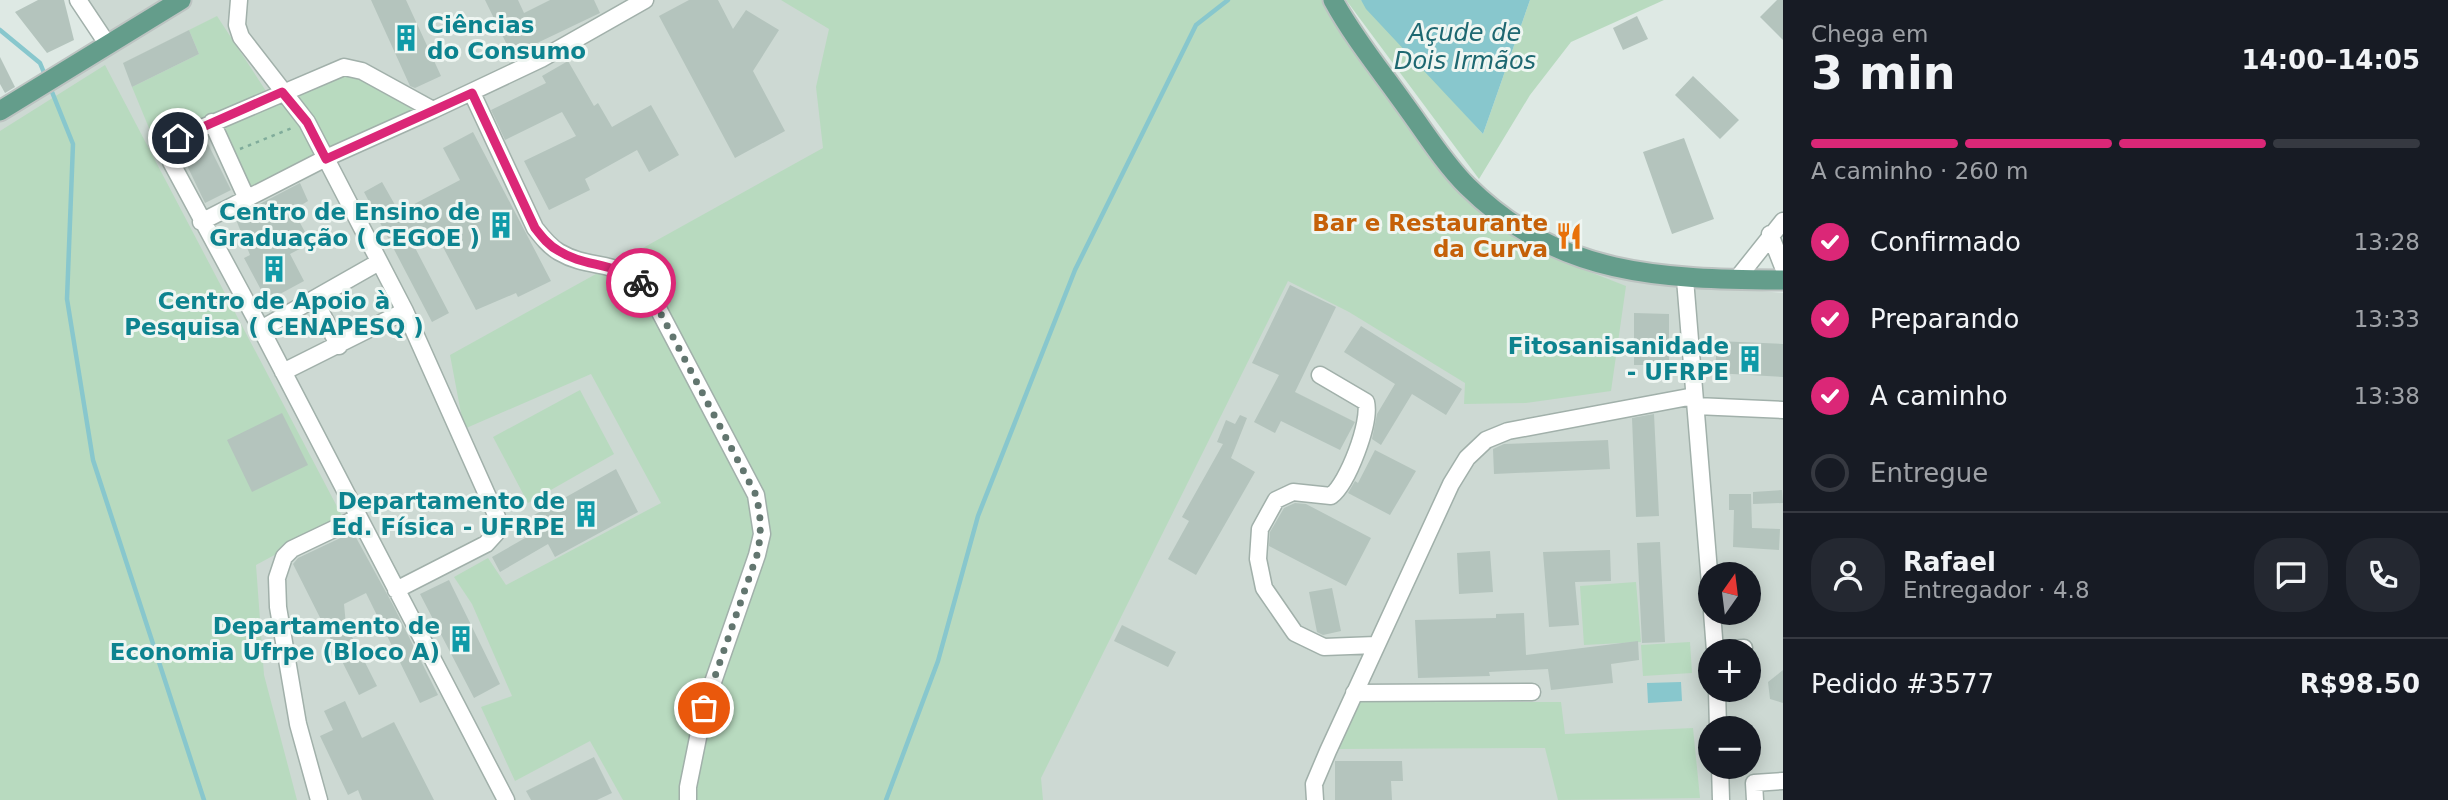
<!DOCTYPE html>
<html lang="pt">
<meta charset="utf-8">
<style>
body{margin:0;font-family:"DejaVu Sans",sans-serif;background:#242831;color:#f1f3f6;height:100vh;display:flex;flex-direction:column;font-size:26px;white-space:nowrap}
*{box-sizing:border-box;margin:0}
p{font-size:23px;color:#9ea1a6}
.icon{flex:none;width:38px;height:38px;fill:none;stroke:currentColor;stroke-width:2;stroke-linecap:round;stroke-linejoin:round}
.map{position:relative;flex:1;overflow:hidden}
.sheet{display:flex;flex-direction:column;background:#171b24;width:665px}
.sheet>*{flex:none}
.needle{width:46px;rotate:14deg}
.buttons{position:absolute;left:1698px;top:562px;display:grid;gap:14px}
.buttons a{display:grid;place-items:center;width:63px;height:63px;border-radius:50%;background:#171b24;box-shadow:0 4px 18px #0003;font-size:35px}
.pin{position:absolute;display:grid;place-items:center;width:60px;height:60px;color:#fff;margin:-30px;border:4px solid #fff;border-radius:50%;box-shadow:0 2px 7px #0007}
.courier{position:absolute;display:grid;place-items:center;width:70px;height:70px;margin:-35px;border:5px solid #db2777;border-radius:50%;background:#fff;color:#222;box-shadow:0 2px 9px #0007}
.headline em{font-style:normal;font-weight:700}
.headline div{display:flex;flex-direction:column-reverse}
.headline{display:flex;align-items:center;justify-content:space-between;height:119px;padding:0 28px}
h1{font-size:46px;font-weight:700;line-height:52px}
.bar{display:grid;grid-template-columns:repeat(4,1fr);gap:10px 7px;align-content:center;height:84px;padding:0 28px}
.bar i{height:9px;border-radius:5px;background:#363941}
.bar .current{background:#db2777}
.bar p{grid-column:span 4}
.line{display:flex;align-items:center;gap:18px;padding:0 28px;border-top:2px solid #363941}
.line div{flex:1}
.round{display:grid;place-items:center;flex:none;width:74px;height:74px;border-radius:28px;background:#242831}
ol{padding:0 28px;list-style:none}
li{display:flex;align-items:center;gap:21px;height:77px}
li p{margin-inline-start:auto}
li .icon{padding:7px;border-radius:50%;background:#db2777;color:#fff;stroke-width:4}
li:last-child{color:#9ea1a6}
li i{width:38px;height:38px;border:4px solid #363941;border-radius:50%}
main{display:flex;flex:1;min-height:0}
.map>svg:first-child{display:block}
.built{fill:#cdd9d3;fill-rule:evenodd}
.green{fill:#b8dabf}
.water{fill:#88c7cd}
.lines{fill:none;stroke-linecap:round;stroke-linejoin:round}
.stream{stroke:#88c7cd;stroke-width:4.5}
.building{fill:#b4c4bd}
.minor-casing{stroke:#a1b0aa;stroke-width:19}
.major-casing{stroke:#bcc3c1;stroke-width:23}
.path{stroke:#80ac9b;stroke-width:2.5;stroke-dasharray:3.5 5;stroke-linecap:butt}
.minor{stroke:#fff;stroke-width:16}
.major{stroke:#649d8b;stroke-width:19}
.done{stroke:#62766f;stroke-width:7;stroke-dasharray:0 12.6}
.route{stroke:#db2777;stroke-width:9}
.labels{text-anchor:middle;stroke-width:6;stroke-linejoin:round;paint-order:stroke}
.culture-label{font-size:23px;font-weight:bold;fill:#0d838f;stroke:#eff6f2;text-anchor:end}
.food-label{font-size:23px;font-weight:bold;fill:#c56008;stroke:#eff6f2;text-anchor:end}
.water-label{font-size:24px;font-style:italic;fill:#1e6871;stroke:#eff6f2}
</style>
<main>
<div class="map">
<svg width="1783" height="800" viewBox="0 0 1783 800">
<rect width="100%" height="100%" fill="#dee9e4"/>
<path class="built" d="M88,0H1333L1439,153L1532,245L1616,278L1783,293V800H0V111L107,45ZM1710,574H1748V612H1710ZM1710,651H1748V690H1710ZM1710,728H1748V766H1710Z"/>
<path class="green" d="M781,0H1332L1441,174L1526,247L1626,286L1611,391L1526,403L1464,404L1465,383L1349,312L1288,281L1041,778L1043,800H623L590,741L515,781L481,707L512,696L472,604L454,577L488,558L506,585L661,503L591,374L464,429L450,355L823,148L816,87L829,29Z
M1346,0H1361L1483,134L1530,0H1664L1571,42L1530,95L1479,179Z
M217,16L266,91L154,140L132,87L199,54L189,30Z
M353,63L432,112L248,196L215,124Z
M105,65L343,518L256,565L264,675L297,800H0V131Z
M580,390L614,454L528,503L493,437Z
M1636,582L1641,642L1584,645L1580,586Z
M1690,642L1692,673L1643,676L1641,645Z
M1357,702H1561L1565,734L1693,728L1700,798L1558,800L1545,748L1338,749Z"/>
<path class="water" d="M1361,0H1530L1483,134L1366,9Z
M1681,682L1682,701L1648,703L1647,683Z"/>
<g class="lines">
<path class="stream" d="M0,30L40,63L45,75
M50,87L73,144L67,299L93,460L204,800
M886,800L938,661L978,516L1075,270L1196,25L1228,0"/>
</g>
<path class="building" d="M38,0H64L74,40L47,53L15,12Z
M371,0H406L441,76L415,88L410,86Z
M485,0H518L524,13L550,0H594L600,13L512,55Z
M689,0H718L733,29L746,10L779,30L753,71L785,131L735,158L659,16Z
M1777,0H1783V40L1760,17Z
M1637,16L1648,39L1623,50L1613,28Z
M189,30L199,54L132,87L123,63Z
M0,57L15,87L5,93L0,84Z
M568,61L594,106L598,103L612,127L651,105L679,155L649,172L637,150L585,179L590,190L549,210L524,161L576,136L562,112L505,140L491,110L546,83L542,76Z
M1693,76L1739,120L1720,139L1675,95Z
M473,132L551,281L518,297L516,293L476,310L433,228L411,240L449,313L432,322L364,192L382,182L399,212L460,180L443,148Z
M205,138L231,190L205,203L181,153L185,146Z
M1684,138L1714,219L1672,234L1643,152Z
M300,183L308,201L293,210L311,243L290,254L304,281L267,301L244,258L250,255L235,217Z
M1290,285L1336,307L1295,392L1355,422L1340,450L1281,421L1275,433L1254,422L1279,375L1252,363Z
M1634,313L1669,314V365H1634Z
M1361,326L1462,389L1446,415L1412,394L1381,445L1372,439L1377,414L1395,384L1344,352Z
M1717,341L1783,344V377L1715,373Z
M282,413L308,465L252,492L227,440Z
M1654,414L1659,516L1636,517L1632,418Z
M1240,415L1247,418L1231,458L1255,472L1196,575L1168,559L1189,521L1182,517L1223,444L1217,442L1226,420L1235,424Z
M1608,440L1610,469L1494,474L1493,449L1504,444Z
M1375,450L1416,471L1390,515L1348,493L1355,481L1358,483Z
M616,469L638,512L555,557L548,544L500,572L492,557L541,529L534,515Z
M1782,490L1783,503L1753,504V492Z
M1729,494H1751L1752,528L1780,529L1779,550L1733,547L1734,510H1729Z
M1295,503L1306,504L1371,538L1346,586L1269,546L1270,532L1284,508Z
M353,532L393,605L438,695L420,703L366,593L344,604L346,625L377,686L359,695L293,564L298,558Z
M1660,542L1665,642L1642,643L1637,543Z
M1610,550L1611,581L1575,582L1579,625L1549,627L1543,552Z
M1490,551L1493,592L1459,594L1457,553Z
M449,580L500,684L474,698L420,594Z
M1332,588L1341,631L1323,635L1317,632L1309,592Z
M1524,613L1526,655L1638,641L1639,660L1611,664L1613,683L1551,690L1548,669L1489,672L1490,676L1418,678L1415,620L1496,618V614Z
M1122,625L1176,652L1168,667L1114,641Z
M1783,670V703L1770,699L1768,682Z
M345,701L362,738L394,722L434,800H362L358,790L348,795L320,736L333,730L324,711Z
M594,757L612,793L597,800H531L526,791Z
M1335,761H1402L1403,781H1391L1392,800H1335Z"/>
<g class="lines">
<defs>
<path id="minor" d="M78,0L108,45
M239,0L237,25L241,37L307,122L405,311L497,517L496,533L486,544L396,590
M472,93L535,228C542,237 549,246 559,252C595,273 619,254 652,297L756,495L762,534L757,555L704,708L688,787V800
M212,122L247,199
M201,222L326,158L433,110
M1770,234L1783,267
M379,262L261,329L506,800
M1685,279L1710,584
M1736,280L1783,221
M314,299L339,346
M261,329L171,162L170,150L178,138L344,67L362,71L433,110L541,59L645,0
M283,372L405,311
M1320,375L1366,402C1371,422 1348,483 1331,496L1293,492L1276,500L1260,529L1258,559L1264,588L1295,633L1324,647L1376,645
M1696,406L1783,410
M1712,612L1715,651
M1715,650L1744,648
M1717,690L1718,728
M1354,693L1532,692
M1720,766L1721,800
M319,800L298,724L278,607L277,578L284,557L292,549L357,518
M1315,800L1314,784L1328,751L1451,484L1467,458L1486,440L1508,431L1694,396
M1755,800L1754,783L1783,781"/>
<path id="major" d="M1333,0C1353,37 1381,71 1405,105C1425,132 1443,162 1467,186C1559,277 1662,279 1783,280
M0,111L181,0"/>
</defs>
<use href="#minor" class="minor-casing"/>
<use href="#major" class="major-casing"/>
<path class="path" d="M240,149L292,128"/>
<use href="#minor" class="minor"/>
<use href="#major" class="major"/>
</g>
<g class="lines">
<path class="done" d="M641,283L652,297L756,495C761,516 762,533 757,555L704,708"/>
<path class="route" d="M178,138L282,92L307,122L326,159L472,93L535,228C542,237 549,246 559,251C584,267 614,262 641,283"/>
</g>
<defs>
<symbol id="building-bare" viewBox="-9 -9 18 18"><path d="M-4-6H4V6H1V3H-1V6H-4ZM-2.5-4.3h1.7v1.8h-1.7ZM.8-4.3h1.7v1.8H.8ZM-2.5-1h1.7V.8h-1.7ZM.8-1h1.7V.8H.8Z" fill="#0f9aa8" stroke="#eff6f2" stroke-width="2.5" paint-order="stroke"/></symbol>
<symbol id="restaurant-bare" viewBox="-9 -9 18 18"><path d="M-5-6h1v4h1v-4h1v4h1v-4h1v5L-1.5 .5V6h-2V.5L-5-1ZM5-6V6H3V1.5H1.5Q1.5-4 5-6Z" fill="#e8710a" stroke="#eff6f2" stroke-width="2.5" paint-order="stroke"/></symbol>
</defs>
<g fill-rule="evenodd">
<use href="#building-bare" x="387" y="19" width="38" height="38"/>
<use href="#building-bare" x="482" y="206" width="38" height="38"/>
<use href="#restaurant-bare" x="1550" y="217" width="38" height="38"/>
<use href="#building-bare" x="255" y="250" width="38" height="38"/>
<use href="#building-bare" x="1731" y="340" width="38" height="38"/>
<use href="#building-bare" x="567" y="495" width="38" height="38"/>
<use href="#building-bare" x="442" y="620" width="38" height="38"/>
</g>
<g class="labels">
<g class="culture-label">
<text x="427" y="33" text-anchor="start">Ciências<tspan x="427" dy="26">do Consumo</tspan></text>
<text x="480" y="220">Centro de Ensino de<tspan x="480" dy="26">Graduação ( CEGOE )</tspan></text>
<text x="274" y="309" text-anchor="middle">Centro de Apoio à<tspan x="274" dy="26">Pesquisa ( CENAPESQ )</tspan></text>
<text x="1729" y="354">Fitosanisanidade<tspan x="1729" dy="26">- UFRPE</tspan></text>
<text x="565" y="509">Departamento de<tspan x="565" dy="26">Ed. Física - UFRPE</tspan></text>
<text x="440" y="634">Departamento de<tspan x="440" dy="26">Economia Ufrpe (Bloco A)</tspan></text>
</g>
<g class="food-label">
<text x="1548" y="231">Bar e Restaurante<tspan x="1548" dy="26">da Curva</tspan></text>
</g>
<g class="water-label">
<text x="1465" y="41">Açude de<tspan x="1465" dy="28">Dois Irmãos</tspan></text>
</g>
</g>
</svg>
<div class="buttons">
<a><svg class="needle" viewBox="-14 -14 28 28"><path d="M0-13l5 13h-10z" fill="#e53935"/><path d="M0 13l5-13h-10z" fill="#9ea1a6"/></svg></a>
<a>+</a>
<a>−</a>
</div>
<div class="pin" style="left:704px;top:708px;background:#ea580c"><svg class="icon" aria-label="bag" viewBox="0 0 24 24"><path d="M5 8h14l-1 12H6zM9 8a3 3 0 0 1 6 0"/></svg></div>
<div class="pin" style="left:178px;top:138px;background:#1f2937"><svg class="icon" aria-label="home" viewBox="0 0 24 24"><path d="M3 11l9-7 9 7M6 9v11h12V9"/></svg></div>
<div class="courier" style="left:641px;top:283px"><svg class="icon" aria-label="bike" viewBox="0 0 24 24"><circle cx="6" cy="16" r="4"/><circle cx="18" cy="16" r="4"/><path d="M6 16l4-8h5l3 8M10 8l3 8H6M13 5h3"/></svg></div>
</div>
<section class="sheet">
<div class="headline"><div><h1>3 min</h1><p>Chega em</p></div><em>14:00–14:05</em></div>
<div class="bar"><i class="current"></i><i class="current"></i><i class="current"></i><i></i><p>A caminho · 260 m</p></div>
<ol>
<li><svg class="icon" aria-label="check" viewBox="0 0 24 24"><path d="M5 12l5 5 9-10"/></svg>Confirmado<p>13:28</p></li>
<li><svg class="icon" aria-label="check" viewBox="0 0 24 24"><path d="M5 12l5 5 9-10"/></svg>Preparando<p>13:33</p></li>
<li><svg class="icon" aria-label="check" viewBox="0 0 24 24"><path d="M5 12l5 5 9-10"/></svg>A caminho<p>13:38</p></li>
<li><i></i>Entregue</li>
</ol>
<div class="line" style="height:126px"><a class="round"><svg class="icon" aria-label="person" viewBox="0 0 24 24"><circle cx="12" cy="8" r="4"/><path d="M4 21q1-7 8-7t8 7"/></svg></a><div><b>Rafael</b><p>Entregador · 4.8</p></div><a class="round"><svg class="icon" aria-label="chat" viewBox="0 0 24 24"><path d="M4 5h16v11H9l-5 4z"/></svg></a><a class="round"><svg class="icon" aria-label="phone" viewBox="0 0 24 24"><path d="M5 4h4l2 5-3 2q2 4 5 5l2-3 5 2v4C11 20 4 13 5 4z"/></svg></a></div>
<div class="line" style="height:91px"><div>Pedido #3577</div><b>R$98.50</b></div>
</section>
</main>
